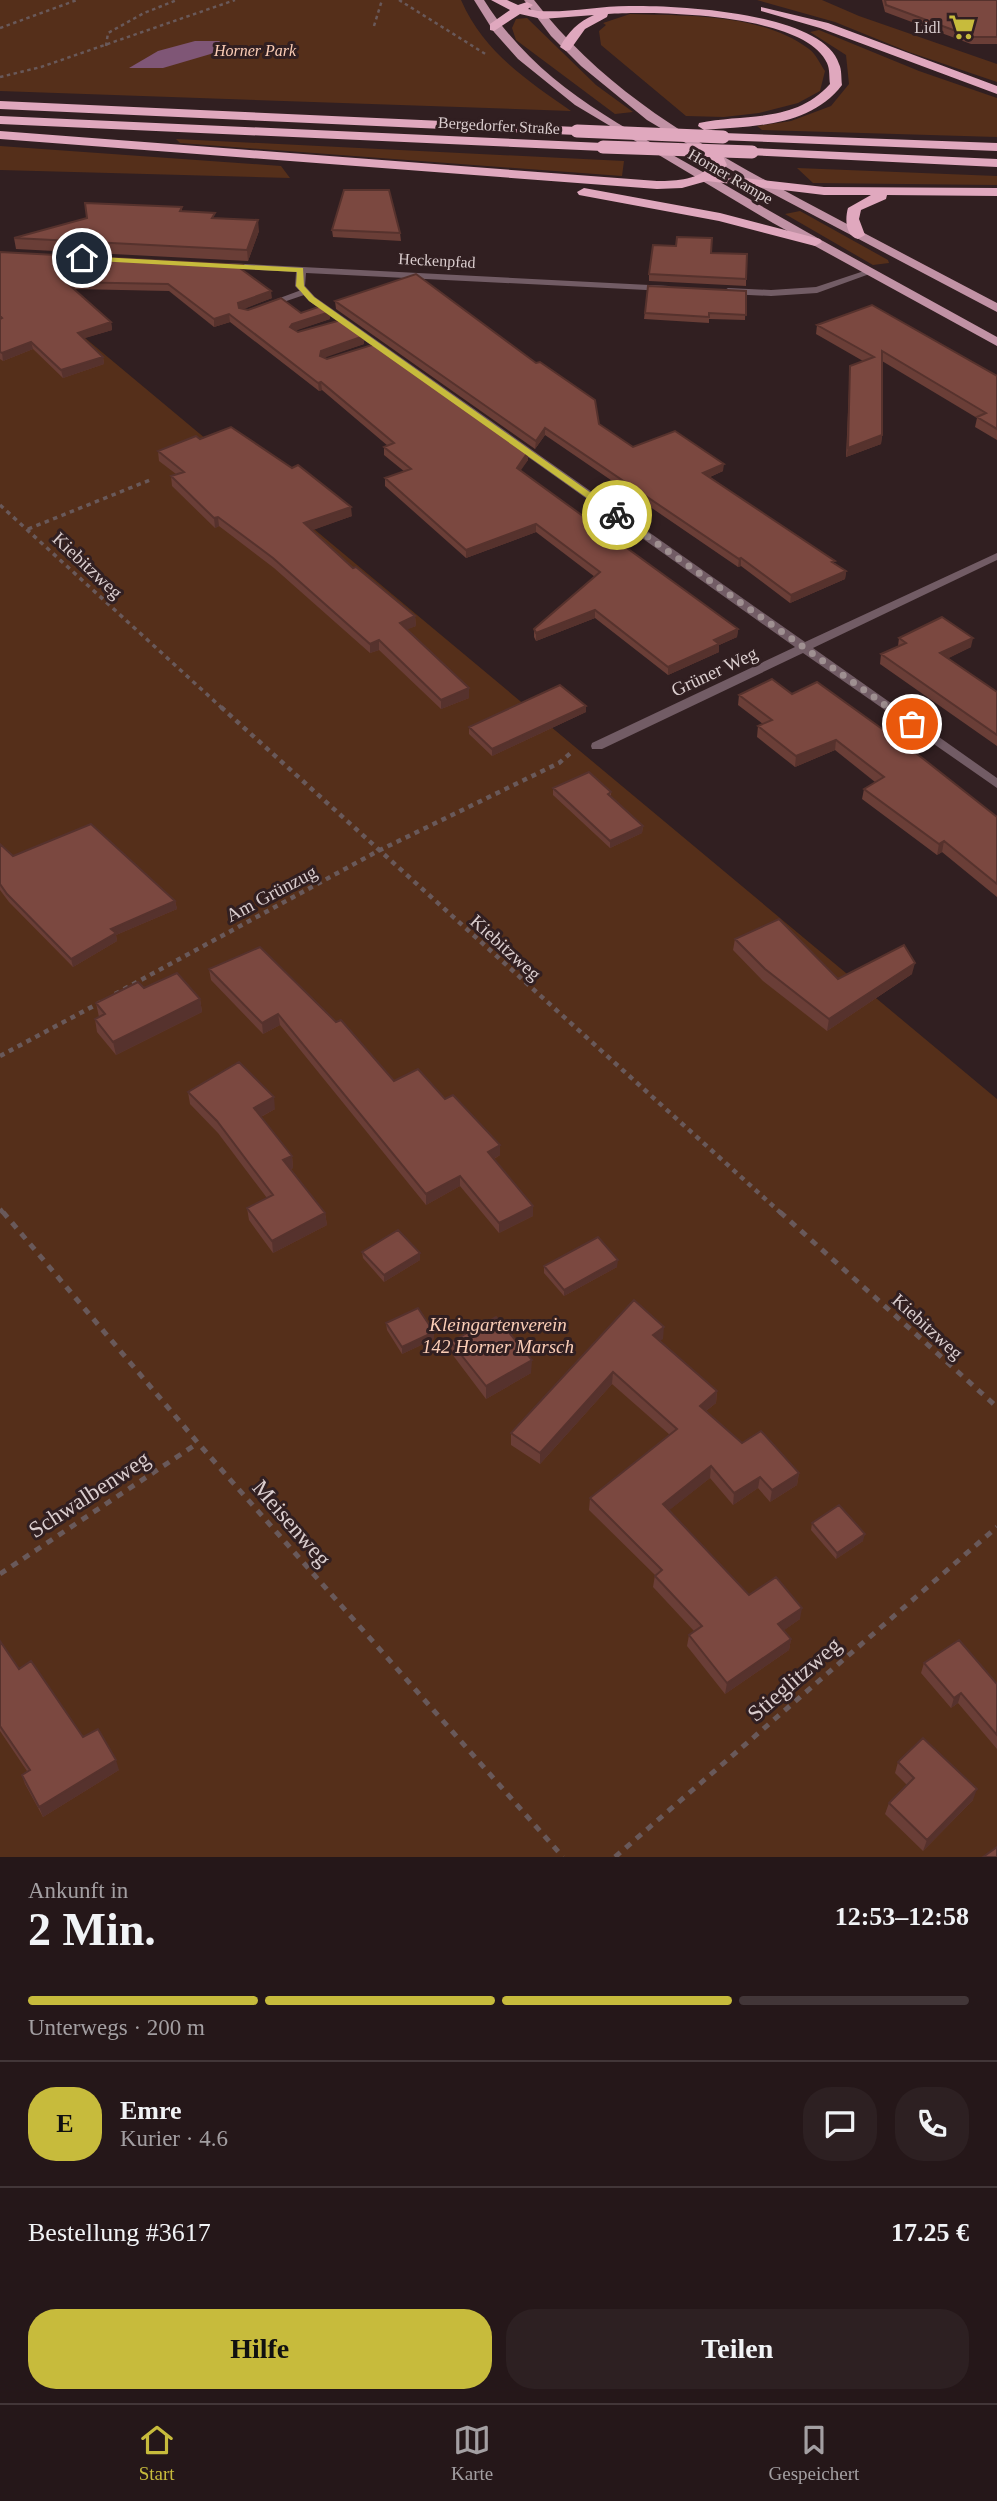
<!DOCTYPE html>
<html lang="de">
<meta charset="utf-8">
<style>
body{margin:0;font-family:"Times New Roman",serif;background:#2d2022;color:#f1f3f6;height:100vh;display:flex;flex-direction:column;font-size:26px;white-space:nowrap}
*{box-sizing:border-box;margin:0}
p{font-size:23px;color:#a39fa2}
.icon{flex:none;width:38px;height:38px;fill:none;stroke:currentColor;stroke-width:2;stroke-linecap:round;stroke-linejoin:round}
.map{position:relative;height:1857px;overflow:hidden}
.panel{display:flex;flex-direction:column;background:#251719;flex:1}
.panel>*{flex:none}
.pin{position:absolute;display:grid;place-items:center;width:60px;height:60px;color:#fff;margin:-30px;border:4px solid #fff;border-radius:50%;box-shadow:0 2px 7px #0007}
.courier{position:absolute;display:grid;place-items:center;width:70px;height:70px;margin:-35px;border:5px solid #c7bb3c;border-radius:50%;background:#fff;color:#222;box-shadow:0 2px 9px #0007}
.headline em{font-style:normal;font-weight:800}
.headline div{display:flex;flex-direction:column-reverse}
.headline{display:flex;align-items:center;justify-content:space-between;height:119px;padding:0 28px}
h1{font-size:46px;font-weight:800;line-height:52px}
.bar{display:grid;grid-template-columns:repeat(4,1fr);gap:10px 7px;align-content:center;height:84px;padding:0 28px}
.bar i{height:9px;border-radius:5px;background:#423638}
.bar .current{background:#c7bb3c}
.bar p{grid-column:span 4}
.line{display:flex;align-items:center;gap:18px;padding:0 28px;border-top:2px solid #423638}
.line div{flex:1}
.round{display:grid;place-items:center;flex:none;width:74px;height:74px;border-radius:28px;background:#2d2022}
.primary-button{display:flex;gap:14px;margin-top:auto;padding:14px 28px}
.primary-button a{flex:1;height:80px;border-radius:28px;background:#c7bb3c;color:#111;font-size:28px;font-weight:800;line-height:80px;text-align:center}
.primary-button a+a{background:#2d2022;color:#f1f3f6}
.menu{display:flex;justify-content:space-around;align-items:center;height:98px;border-top:2px solid #423638;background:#251719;font-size:19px;color:#a39fa2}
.menu a{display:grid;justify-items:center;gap:4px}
.menu .current{color:#c7bb3c}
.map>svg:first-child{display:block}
.green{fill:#552f1a}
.water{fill:#7f5676}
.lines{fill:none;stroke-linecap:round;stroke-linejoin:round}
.path-far3{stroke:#69595a;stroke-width:2.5;stroke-dasharray:3.5 3.5;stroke-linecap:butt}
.path-far2{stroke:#69595a;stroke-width:3.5;stroke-dasharray:4.5 4.5;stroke-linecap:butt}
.path-far1{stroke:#69595a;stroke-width:4.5;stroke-dasharray:5 5;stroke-linecap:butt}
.path{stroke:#69595a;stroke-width:5;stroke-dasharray:7 7;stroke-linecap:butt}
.lane{fill:#725c65;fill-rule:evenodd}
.street{fill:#725c65;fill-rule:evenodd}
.primary{fill:#c192a5;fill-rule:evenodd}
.highway{fill:#e0a8be;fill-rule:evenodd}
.highway-bridge{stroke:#e0a8be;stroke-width:13}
.wall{fill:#6a3e37}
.shaded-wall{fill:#56322d}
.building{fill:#7b4840;stroke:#56322d;stroke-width:2}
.route{fill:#c7bb3c}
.done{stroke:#9f9091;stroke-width:7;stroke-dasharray:0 12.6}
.labels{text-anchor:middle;stroke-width:6;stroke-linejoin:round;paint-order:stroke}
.far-poi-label{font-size:16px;fill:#dacdce;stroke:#311f21;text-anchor:end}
.far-park-label{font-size:16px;font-style:italic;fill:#fbcdb6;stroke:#311f21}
.far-street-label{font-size:16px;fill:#dacdce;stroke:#311f21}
.street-label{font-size:19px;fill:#dacdce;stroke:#311f21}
.park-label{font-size:19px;font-style:italic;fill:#fbcdb6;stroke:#311f21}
.near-street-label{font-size:23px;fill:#dacdce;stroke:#311f21}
</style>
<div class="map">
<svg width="997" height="1857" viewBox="0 0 997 1857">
<rect width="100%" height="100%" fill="#311f21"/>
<path class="green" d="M0,0H461C484,52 525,79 571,111L0,91Z
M757,0H822L859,16L997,64V82L909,52L835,22Z
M630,14C688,16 760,13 809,49C816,54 820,64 825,71L820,91L798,103L759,113L724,117L686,116L601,45L599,31L606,25L603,23Z
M527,18L596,85L633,112L615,114L516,40L512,28L516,19Z
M819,30L919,71L997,98V137L762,130L757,126L791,121L831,106L849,84L846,55L810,32Z
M176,139L624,161L622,176L180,143Z
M0,146L281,166L290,178L0,170Z
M797,168L997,176V185L813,183Z
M800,211L888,260L889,263L873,265L785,214Z
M0,267L997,1099V1857H0Z"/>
<path class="water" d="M195,41H220L214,53L163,68H129L158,51Z"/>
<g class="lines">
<path class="path-far3" d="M399,0L487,55
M374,26L382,0
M0,28L77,0
M106,46L108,33L144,13L177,0
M0,77L41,67L235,0"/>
<path class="path-far2" d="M0,505L223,709
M28,529L150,480"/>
<path class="path-far1" d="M221,707L782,1214
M115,994L378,851L559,763L573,751
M0,1056L101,1002
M0,1209L4,1214"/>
<path class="path" d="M3,1212L198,1443L563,1857
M780,1212L997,1407
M0,1574L198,1443
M615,1857L997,1527"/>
<path class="lane" d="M304,289L309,292L307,294L266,308L261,305Z"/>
<path class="street" d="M225,263L669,286L671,288L666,291L306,273L305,286L315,297L805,642L997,553V560L813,648L997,778V788L803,653L602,749H592L591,746L592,743L795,647L309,301L295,286L296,272L222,268V264Z
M867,270L875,272L817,293L771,296L728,294L723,291L728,288L771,290L816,287Z"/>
<path class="primary" d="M474,0H484C540,89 627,128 715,179C808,234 903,285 997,337V346L773,223L575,105L518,59L494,32Z
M524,0H534C606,93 698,144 800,199C865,234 931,268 997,303V312L758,186L647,120L581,66L551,36Z"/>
<path class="highway" d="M491,0H507L518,5L527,2L533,5L528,9L538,11C568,13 599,6 629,6C675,5 823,12 839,64C842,70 841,78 842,85C810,127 753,126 704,130L698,126L699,123C746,113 794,124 830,84C829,78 830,69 827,63C805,13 654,11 608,14L607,17L585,29L570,50L566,51L560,47C568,32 578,22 594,15L542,19L520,14L494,31L490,30V24L510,10Z
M761,7L828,23L997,86V94L820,28L761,11Z
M0,101L577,127L583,131L577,135L0,109Z
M0,116L603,143L610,147L603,151L0,124Z
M0,131L657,181C678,181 698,180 713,164L710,157L717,153L722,154L727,165L718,175L824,187L997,188V196L887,195L886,199L861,210L859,219L865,235L858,239C845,236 845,218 848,208L871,195H824L707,181L682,188L657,189L0,139Z
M723,133L997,143V151L718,140V134Z
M752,148L997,159V167L747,155L745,152Z
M584,188L720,213L820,239L822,242L815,246L719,221L579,195L577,192Z"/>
<path class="highway-bridge" d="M577,131L723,137
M603,147L752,152"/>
</g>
<path class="wall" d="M882,0H997V44H971L885,12Z
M182,207V211L215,219L259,231L248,261L16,249L14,238Z
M332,230L400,233L401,241L333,237Z
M0,252L243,270L272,298L243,309L301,313L330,312V319L296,330L298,332L364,336V344L324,357L528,460L520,470L738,629L737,637L719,645V652L668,675L595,618L536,641L534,637V629L595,577L536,532L466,558L385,486V478L405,472L384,455V447L388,446L322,390L319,391L230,322L214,327L169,291L74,289L111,322L112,330L84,338L103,357L104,364L63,378L33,349L3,361L0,359Z
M711,253L746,279V286L649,281V274Z
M648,286L746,291L745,320L709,319V323L644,319Z
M335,301L599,424L633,447L723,471L710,477L846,571L845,579L790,603L741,566L738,567L545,435L535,449L336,309Z
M817,325L997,376V440L975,427L977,418L882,361V435L881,444L846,457L850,366L863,361L816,334Z
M200,439L352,516L312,530L353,568L415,616L416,626L407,629L469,688V698L441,709L379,650L370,653L274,568L219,526L215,528L172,486L171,476L176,474L159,461L158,451Z
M899,638L971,647L948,658L997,692V746L880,664L881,654L898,646Z
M792,694L997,817V897L942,852L937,855L862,799L864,789L875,782L835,750L795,767L757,737L758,726L763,724L738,705L739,695Z
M586,712L492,756L469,734V727Z
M553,788L611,792V797L643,826L642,833L610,848L553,795Z
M0,844L13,856L175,901L177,909L116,935L117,941L73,967L9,902L0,890Z
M735,939L838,979L912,974L827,1031L763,981L733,950Z
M209,969L394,1081L445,1099L500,1155L494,1159L533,1206V1216L499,1233L460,1186L426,1205L280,1025L263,1034L211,980Z
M144,988L200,999L202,1012L116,1055L97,1032L95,1019L99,1017L96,1003Z
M188,1092L275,1109L261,1117L292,1156L293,1168L291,1169L325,1213L327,1225L273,1253L249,1220L247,1208L267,1198L218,1133L190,1104Z
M362,1252L420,1253V1260L384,1282L363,1258Z
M544,1266L617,1267L564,1296L544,1273Z
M386,1323L434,1339L402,1354L387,1330Z
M663,1339L660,1341L717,1391L716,1403L706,1411L742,1443L799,1473L797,1485L770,1502L758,1488L733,1505L710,1478L669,1510L749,1595L800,1619L784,1630L791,1639L789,1650L725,1694L687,1646L689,1635L694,1631L653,1587L655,1575L589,1510L590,1498L670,1435L612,1384L540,1464L511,1445V1433Z
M451,1342L531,1373L486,1399L452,1354Z
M812,1523L863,1541L836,1559L811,1530Z
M0,1641L19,1669L83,1737L119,1770L43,1817L25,1784L22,1775L27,1771L0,1731Z
M924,1663L997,1684V1749L958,1703L951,1708L921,1673Z
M898,1762L973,1800L923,1851L885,1814L889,1803L907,1785L895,1773Z"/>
<path class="shaded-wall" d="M258,220L259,231L248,261L247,250Z
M271,291L272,298L239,311L238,303Z
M330,312V319L292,332L290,327L292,324Z
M229,314L230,322L214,327V319Z
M111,322L112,330L79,340L78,333Z
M364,336V344L321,359V363V351Z
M31,342L33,349L3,361L2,353Z
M103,357L104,364L63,378L61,370Z
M321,382L322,390L319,391L318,383Z
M545,428V435L535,449L536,441Z
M882,435L881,444L846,457L848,448Z
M528,452V460L517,476V468Z
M724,464L723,471L703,480V473Z
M351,507L352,516L305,533L304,523Z
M218,517L219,526L215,528L214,518Z
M536,524V532L466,558V550Z
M741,558V566L738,567L739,559Z
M846,571L845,579L790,603L791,595Z
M595,610V618L536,641V633Z
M415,616L416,626L401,632L400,623Z
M738,629L737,637L719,645V652L668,675V667L714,640Z
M973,638L971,647L939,663L940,653Z
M379,640V650L370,653V644Z
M469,688V698L441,709V700Z
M586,706V712L492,756V749Z
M836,740L835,750L795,767L796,756Z
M643,826L642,833L610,848V841Z
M944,841L942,852L937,855L939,844Z
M175,901L177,909L116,935L117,941L73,967L71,959L111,929Z
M915,963L912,974L827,1031L829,1019Z
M200,999L202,1012L116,1055L113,1042Z
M278,1014L280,1025L263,1034L262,1023Z
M274,1097L275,1109L255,1120L254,1108Z
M500,1145V1155L488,1162V1152Z
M292,1156L293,1168L285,1172L283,1160Z
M460,1176V1186L426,1205V1194Z
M533,1206V1216L499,1233V1223Z
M325,1213L327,1225L273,1253L272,1241Z
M420,1253V1260L384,1282V1275Z
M618,1260L617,1267L564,1296V1290Z
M664,1327L663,1339L652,1347L653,1335Z
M434,1332V1339L402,1354V1347Z
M532,1360L531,1373L486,1399V1386Z
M613,1372L612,1384L540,1464V1453Z
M717,1391L716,1403L698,1417L700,1406Z
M711,1466L710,1478L662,1516L663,1504Z
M799,1473L797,1485L770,1502L772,1490Z
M760,1477L758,1488L733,1505L734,1493Z
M865,1534L863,1541L836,1559L837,1553Z
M802,1608L800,1619L776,1636L778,1624Z
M791,1639L789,1650L725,1694L727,1683Z
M961,1693L958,1703L951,1708L954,1698Z
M116,1760L119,1770L43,1817L39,1807Z
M977,1789L973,1800L923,1851L927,1840Z"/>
<path class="building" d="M885,0H997V37H972L886,5Z
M344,190H389L400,233L332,230Z
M85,203L182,207L180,211L215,213L212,218L258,220L247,250L14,238L87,218Z
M677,237L712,238L711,253L747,254L746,279L649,274L653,245L676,246Z
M0,252L243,265L241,269L271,291L238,303L239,308L248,310L281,298L301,313L321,306L330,312L292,324L290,327L298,332L341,320L364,336L321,351L320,356L327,359L375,344L528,452L517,468L738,629L714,640L719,644L668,667L595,610L536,633L534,629L600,572L536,524L466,550L385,478L411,469L384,447L394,443L321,382L318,383L229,314L214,319L168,284L66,282L111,322L78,333L103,357L61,370L31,342L2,353L0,352V319L2,318L0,316Z
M416,274L536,363L540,362L595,400L599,424L633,447L675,431L724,464L703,473L835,561L832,562L846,571L791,595L741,558L739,559L545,428L536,441L335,301Z
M648,286L746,291V315L709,313V317L645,313Z
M872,305L997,376V429L977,417L986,413L882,351V435L848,448L850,366L874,357L817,325Z
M231,427L292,468L298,465L351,507L304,523L353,568L356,567L415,616L400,623L469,688L441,700L379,640L370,644L273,558L218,517L214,518L171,476L184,472L158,451L196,436L200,439Z
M942,617L973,638L940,653L997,692V735L881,654L906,643L899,638Z
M772,679L792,694L817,682L921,757L997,817V884L944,841L939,844L864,789L884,777L836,740L796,756L758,726L772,720L739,695Z
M560,685L586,706L492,749L469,727Z
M589,772L611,792L608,794L643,826L610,841L553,788Z
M91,824L175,901L111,929L116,933L71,959L7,894L0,884V844L13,856Z
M779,919L838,979L904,945L915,963L829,1019L765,969L735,939Z
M260,947L336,1022L341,1020L394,1081L418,1069L445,1099L453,1095L500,1145L488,1152L533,1206L499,1223L460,1176L426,1194L278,1014L262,1023L209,969Z
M177,973L200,999L113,1042L95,1019L105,1014L96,1003L138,982L144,988Z
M239,1062L274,1097L254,1108L292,1156L283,1160L325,1213L272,1241L247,1208L273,1195L217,1121L188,1092Z
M398,1230L420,1253L384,1275L362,1252Z
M598,1237L618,1260L564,1290L544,1266Z
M634,1300L664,1327L653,1335L717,1391L700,1406L742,1443L761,1431L799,1473L772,1490L760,1477L734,1493L711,1466L663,1504L749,1595L776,1577L802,1608L778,1624L791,1639L727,1683L689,1635L702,1626L655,1576L662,1570L590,1498L677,1429L613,1372L540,1453L511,1433Z
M418,1308L434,1332L402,1347L386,1323Z
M496,1317L532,1360L486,1386L451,1342Z
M839,1505L865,1534L837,1553L812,1523Z
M959,1640L997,1684V1735L961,1693L954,1698L924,1663Z
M0,1641L19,1669L31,1661L83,1737L98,1729L116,1760L39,1807L22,1775L30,1770L0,1726Z
M923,1738L977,1789L927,1840L889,1803L914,1778L898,1762Z
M997,1847V1857H983Z"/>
<path class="route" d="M82,256L303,268L304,286L314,297L622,515L614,517L309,301L296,286L297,272L79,260Z"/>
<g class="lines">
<path class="done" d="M617,515L912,724"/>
</g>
<defs>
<symbol id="supermarket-bare" viewBox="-9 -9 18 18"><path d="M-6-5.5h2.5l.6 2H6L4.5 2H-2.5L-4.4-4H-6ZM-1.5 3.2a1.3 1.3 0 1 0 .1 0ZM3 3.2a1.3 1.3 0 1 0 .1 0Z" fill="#c7bb3c" stroke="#311f21" stroke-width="2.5" paint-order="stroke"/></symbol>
</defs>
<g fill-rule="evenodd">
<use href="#supermarket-bare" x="943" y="8" width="38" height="38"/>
</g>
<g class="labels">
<g class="far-poi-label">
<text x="941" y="33">Lidl</text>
</g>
<g class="far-park-label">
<text x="255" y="56">Horner Park</text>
</g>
<g class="far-street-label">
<text transform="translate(499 125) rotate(3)" y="6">Bergedorfer Straße</text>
<text transform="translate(731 176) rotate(30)" y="6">Horner Rampe</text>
<text transform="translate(437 260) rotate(3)" y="6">Heckenpfad</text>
</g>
<g class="street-label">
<text transform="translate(88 565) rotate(43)" y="7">Kiebitzweg</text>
<text transform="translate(714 671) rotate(-25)" y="7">Grüner Weg</text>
<text transform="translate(271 893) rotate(-28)" y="7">Am Grünzug</text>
<text transform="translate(506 947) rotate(42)" y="7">Kiebitzweg</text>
<text transform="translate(928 1326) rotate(42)" y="7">Kiebitzweg</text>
</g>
<g class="park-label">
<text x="498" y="1331">Kleingartenverein<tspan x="498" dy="22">142 Horner Marsch</tspan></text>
</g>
<g class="near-street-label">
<text transform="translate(89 1494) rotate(-33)" y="8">Schwalbenweg</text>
<text transform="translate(292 1523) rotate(49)" y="8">Meisenweg</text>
<text transform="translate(794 1679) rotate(-41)" y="8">Stieglitzweg</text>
</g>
</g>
</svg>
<div class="pin" style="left:912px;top:724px;background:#ea580c"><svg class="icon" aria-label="bag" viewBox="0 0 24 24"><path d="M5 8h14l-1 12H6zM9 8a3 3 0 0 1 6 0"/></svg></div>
<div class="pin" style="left:82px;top:258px;background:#1f2937"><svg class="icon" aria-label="home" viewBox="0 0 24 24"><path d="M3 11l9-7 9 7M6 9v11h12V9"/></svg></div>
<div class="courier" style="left:617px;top:515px"><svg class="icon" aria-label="bike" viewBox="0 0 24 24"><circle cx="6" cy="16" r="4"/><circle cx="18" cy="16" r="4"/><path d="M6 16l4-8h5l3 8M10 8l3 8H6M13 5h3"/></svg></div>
</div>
<section class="panel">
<div class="headline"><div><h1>2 Min.</h1><p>Ankunft in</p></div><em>12:53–12:58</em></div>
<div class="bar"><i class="current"></i><i class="current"></i><i class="current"></i><i></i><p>Unterwegs · 200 m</p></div>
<div class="line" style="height:126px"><b class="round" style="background:#c7bb3c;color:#111">E</b><div><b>Emre</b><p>Kurier · 4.6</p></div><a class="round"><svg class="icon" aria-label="chat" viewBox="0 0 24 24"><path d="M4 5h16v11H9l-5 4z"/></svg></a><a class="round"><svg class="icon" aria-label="phone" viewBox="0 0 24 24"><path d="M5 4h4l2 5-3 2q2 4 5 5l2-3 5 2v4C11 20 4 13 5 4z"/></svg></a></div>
<div class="line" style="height:91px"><div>Bestellung #3617</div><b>17.25 €</b></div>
<div class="primary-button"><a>Hilfe</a><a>Teilen</a></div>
</section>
<nav class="menu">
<a class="current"><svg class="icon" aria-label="home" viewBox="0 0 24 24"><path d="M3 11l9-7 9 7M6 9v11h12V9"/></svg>Start</a>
<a><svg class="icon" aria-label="map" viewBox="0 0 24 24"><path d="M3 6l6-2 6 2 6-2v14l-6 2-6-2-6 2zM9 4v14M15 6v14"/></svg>Karte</a>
<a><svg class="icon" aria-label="saved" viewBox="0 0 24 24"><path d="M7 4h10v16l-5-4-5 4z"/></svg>Gespeichert</a>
</nav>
